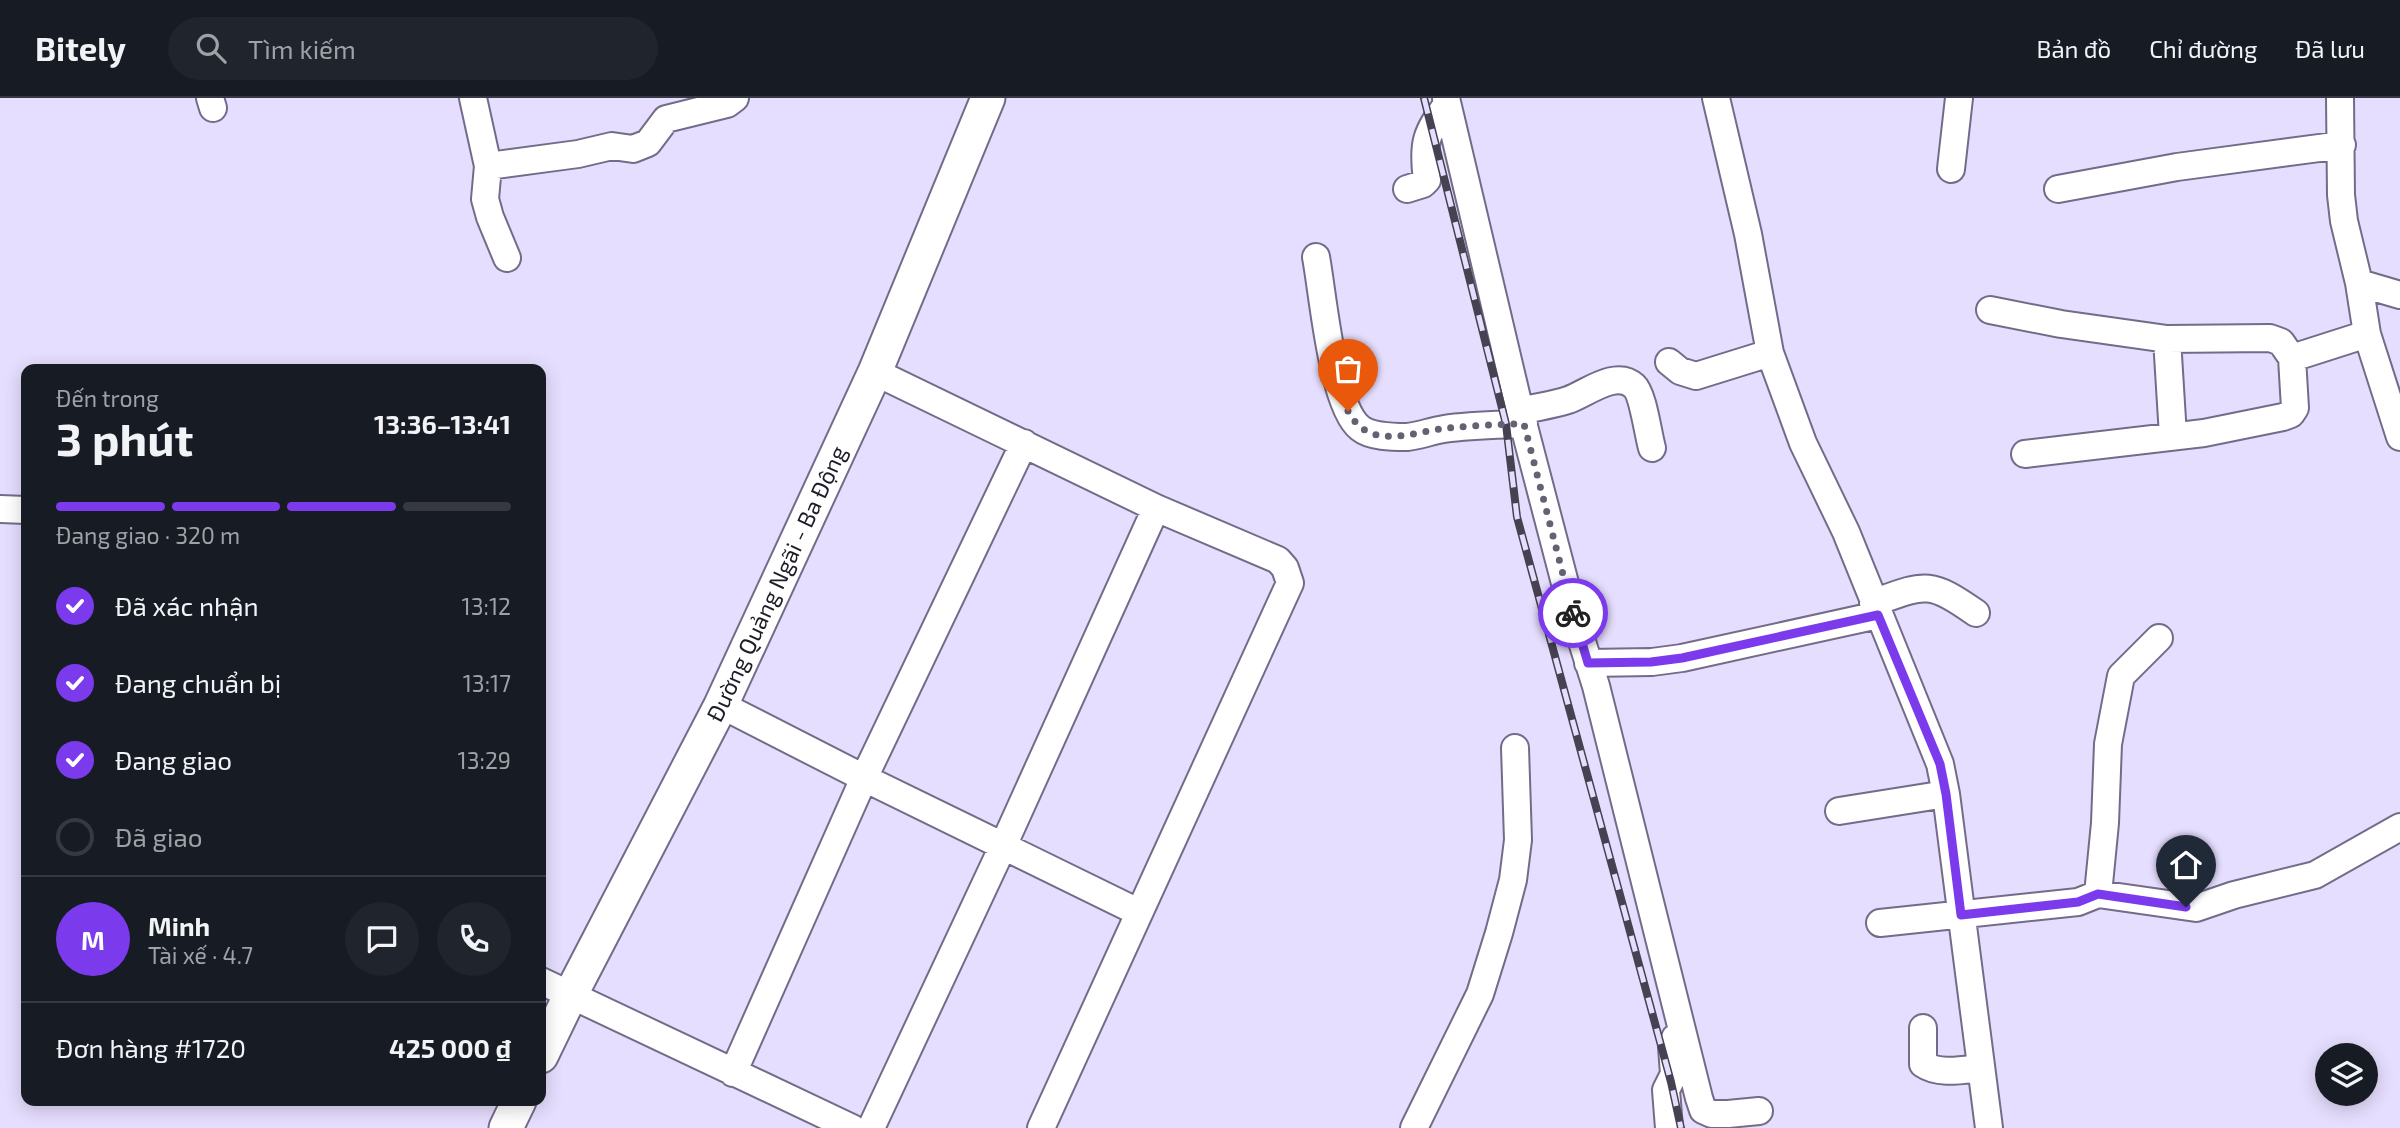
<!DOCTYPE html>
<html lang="vi">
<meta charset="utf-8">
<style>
body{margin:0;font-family:"Exo 2",sans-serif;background:#20242c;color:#f1f3f6;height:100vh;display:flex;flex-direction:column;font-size:26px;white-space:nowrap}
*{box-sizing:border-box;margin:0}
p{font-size:23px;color:#9ea1a6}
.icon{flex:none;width:38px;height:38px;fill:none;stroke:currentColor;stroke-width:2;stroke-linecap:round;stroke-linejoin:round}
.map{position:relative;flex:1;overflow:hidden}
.details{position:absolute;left:21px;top:266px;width:525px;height:742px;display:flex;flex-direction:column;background:#171b24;border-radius:14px;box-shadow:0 4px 18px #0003}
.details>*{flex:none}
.fabs{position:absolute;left:2315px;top:945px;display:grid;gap:14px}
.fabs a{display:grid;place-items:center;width:63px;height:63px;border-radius:50%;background:#171b24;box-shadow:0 4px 18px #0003;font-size:35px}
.pin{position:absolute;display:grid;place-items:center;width:60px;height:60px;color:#fff;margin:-72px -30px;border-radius:50% 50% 50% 0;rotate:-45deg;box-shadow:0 0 7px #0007}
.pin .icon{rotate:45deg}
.courier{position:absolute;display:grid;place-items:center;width:70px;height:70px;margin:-35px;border:5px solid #7c3aed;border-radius:50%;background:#fff;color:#222;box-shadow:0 2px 9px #0007}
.head em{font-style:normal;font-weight:700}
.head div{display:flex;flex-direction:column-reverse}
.head{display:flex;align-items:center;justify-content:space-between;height:119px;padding:0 35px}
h1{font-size:46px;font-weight:700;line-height:52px}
.bar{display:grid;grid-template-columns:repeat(4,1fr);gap:10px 7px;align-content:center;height:84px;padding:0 35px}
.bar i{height:9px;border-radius:5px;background:#363941}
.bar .on{background:#7c3aed}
.bar p{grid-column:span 4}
.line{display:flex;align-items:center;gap:18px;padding:0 35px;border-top:2px solid #363941}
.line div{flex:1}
.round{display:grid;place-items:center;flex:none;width:74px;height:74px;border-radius:37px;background:#20242c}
ol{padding:0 35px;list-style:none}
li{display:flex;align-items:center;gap:21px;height:77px}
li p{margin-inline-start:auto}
li .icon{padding:7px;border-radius:50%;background:#7c3aed;color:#fff;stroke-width:4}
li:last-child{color:#9ea1a6}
li i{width:38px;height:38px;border:4px solid #363941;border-radius:50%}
header{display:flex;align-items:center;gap:42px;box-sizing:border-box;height:98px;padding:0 35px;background:#171b24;border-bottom:2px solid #363941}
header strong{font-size:33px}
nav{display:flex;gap:38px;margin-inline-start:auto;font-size:24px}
.search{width:490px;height:63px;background:#20242c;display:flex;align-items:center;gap:18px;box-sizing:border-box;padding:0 24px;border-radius:38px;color:#9ea1a6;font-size:26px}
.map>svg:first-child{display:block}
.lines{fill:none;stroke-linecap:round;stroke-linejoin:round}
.minor-casing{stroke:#736b88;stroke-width:30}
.major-casing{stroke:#736b88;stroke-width:37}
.minor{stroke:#fff;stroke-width:26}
.major{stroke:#fff;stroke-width:33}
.rail-casing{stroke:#464251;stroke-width:8}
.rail{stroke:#e6defe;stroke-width:5;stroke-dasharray:16;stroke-linecap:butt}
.done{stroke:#656072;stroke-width:7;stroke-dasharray:0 12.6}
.route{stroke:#7c3aed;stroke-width:9}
.labels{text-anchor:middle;stroke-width:5;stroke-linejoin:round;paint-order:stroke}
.street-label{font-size:23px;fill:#1f1c27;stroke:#e6defe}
</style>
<header>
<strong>Bitely</strong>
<div class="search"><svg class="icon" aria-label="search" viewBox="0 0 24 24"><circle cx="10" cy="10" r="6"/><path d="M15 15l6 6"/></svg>Tìm kiếm</div>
<nav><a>Bản đồ</a><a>Chỉ đường</a><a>Đã lưu</a></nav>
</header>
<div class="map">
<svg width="2400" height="1030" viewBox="0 0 2400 1030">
<rect width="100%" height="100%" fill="#e6defe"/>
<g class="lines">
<defs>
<path id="minor" d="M210,0L213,10
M473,0L488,68L485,101L490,119L507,160
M1446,0L1520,313L1572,512L1596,588L1699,1000L1703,1012L1712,1016H1728L1759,1013
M1716,0L1748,136L1770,255L1803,345L1846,434L1940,666L1946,696L1989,1030
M2340,0L2341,97L2344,123L2359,185L2367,236L2400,339
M488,68L578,56L612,48L633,51L648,45L666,21L727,6L735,0
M1951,71L1959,0
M1407,91L1423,86L1427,82C1422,44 1426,36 1447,6
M2058,91L2177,69L2342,47
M1316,159C1323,196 1332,308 1360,330C1371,339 1392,339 1407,339C1419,338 1431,333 1444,331C1470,327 1498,327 1524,326
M2359,185L2400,197
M1990,212L2061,226L2167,241L2270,240L2281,244L2292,260L2367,236
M2167,241L2173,338
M1669,264L1680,273L1696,278L1770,255
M875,274L1156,410L1278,462L1285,470L1290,485L1041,1030
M1520,313C1536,309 1553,307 1568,302C1586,296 1616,271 1634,288C1643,296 1648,336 1652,350
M2025,356L2204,335L2283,319L2291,316L2295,310L2292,260
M0,411L26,412
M1873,505C1925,486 1929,482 1976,515
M1588,565L1652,564L1682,560L1878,517
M721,607L864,680L1138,814
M1839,713L1946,696
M2098,796L2105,725L2108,646L2121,578L2159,540
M1880,825L2078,804L2098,796L2196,810L2234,797L2315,777L2400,729
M541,883L852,1030
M1923,930V966C1939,977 1962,972 1981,970
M733,975L864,680L1024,345
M871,1030L1004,746L1156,410
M1414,1030L1480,896L1499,835L1513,782L1518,742L1515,650
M1669,1030L1666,992L1674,976L1672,949L1675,940"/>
<g id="major">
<path id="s1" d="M541,958L571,896L721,607L875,274L988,0"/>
<path d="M506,1030L519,1003"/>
</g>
</defs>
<use href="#minor" class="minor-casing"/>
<use href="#major" class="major-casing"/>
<use href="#minor" class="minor"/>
<use href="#major" class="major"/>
<defs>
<path id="rail" d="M1424,0L1506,326L1517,419L1671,984L1681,1030"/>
</defs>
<use href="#rail" class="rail-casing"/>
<use href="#rail" class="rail"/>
</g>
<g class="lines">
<path class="done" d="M1348,313C1369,354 1412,334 1447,330C1472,328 1499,326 1524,326L1573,515"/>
<path class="route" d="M1573,515L1588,565L1651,564L1682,560L1878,517L1940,666L1946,696L1961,817L2078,804L2098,796L2186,809"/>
</g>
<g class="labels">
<g class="street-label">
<text dy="8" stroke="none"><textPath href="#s1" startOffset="528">Đường Quảng Ngãi - Ba Động</textPath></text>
</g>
</g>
</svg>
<div class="fabs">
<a><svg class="icon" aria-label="layers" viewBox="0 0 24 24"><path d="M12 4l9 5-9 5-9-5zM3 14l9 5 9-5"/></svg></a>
</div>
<div class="pin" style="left:1348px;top:313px;background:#ea580c"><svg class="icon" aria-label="bag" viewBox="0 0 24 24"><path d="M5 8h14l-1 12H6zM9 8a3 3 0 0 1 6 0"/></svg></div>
<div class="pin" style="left:2186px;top:809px;background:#1f2937"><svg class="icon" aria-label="home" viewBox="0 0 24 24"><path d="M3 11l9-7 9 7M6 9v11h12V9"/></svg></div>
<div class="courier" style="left:1573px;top:515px"><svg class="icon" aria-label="bike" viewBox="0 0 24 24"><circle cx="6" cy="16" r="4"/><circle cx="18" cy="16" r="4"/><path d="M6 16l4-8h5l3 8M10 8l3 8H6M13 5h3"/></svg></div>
<section class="details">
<div class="head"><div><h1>3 phút</h1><p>Đến trong</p></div><em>13:36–13:41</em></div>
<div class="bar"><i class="on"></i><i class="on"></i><i class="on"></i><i></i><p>Đang giao · 320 m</p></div>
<ol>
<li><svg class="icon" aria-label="check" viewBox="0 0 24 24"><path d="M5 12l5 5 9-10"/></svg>Đã xác nhận<p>13:12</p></li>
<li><svg class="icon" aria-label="check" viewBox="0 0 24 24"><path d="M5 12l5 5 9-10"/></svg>Đang chuẩn bị<p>13:17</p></li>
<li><svg class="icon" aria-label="check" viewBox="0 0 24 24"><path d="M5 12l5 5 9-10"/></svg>Đang giao<p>13:29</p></li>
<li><i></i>Đã giao</li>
</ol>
<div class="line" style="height:126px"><b class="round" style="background:#7c3aed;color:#fff">M</b><div><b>Minh</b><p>Tài xế · 4.7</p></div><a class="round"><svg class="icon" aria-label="chat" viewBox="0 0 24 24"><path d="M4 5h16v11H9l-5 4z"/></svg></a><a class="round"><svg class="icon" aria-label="phone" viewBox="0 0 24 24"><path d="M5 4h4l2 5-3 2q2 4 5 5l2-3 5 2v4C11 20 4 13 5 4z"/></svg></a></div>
<div class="line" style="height:91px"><div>Đơn hàng #1720</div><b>425 000 ₫</b></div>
</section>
</div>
